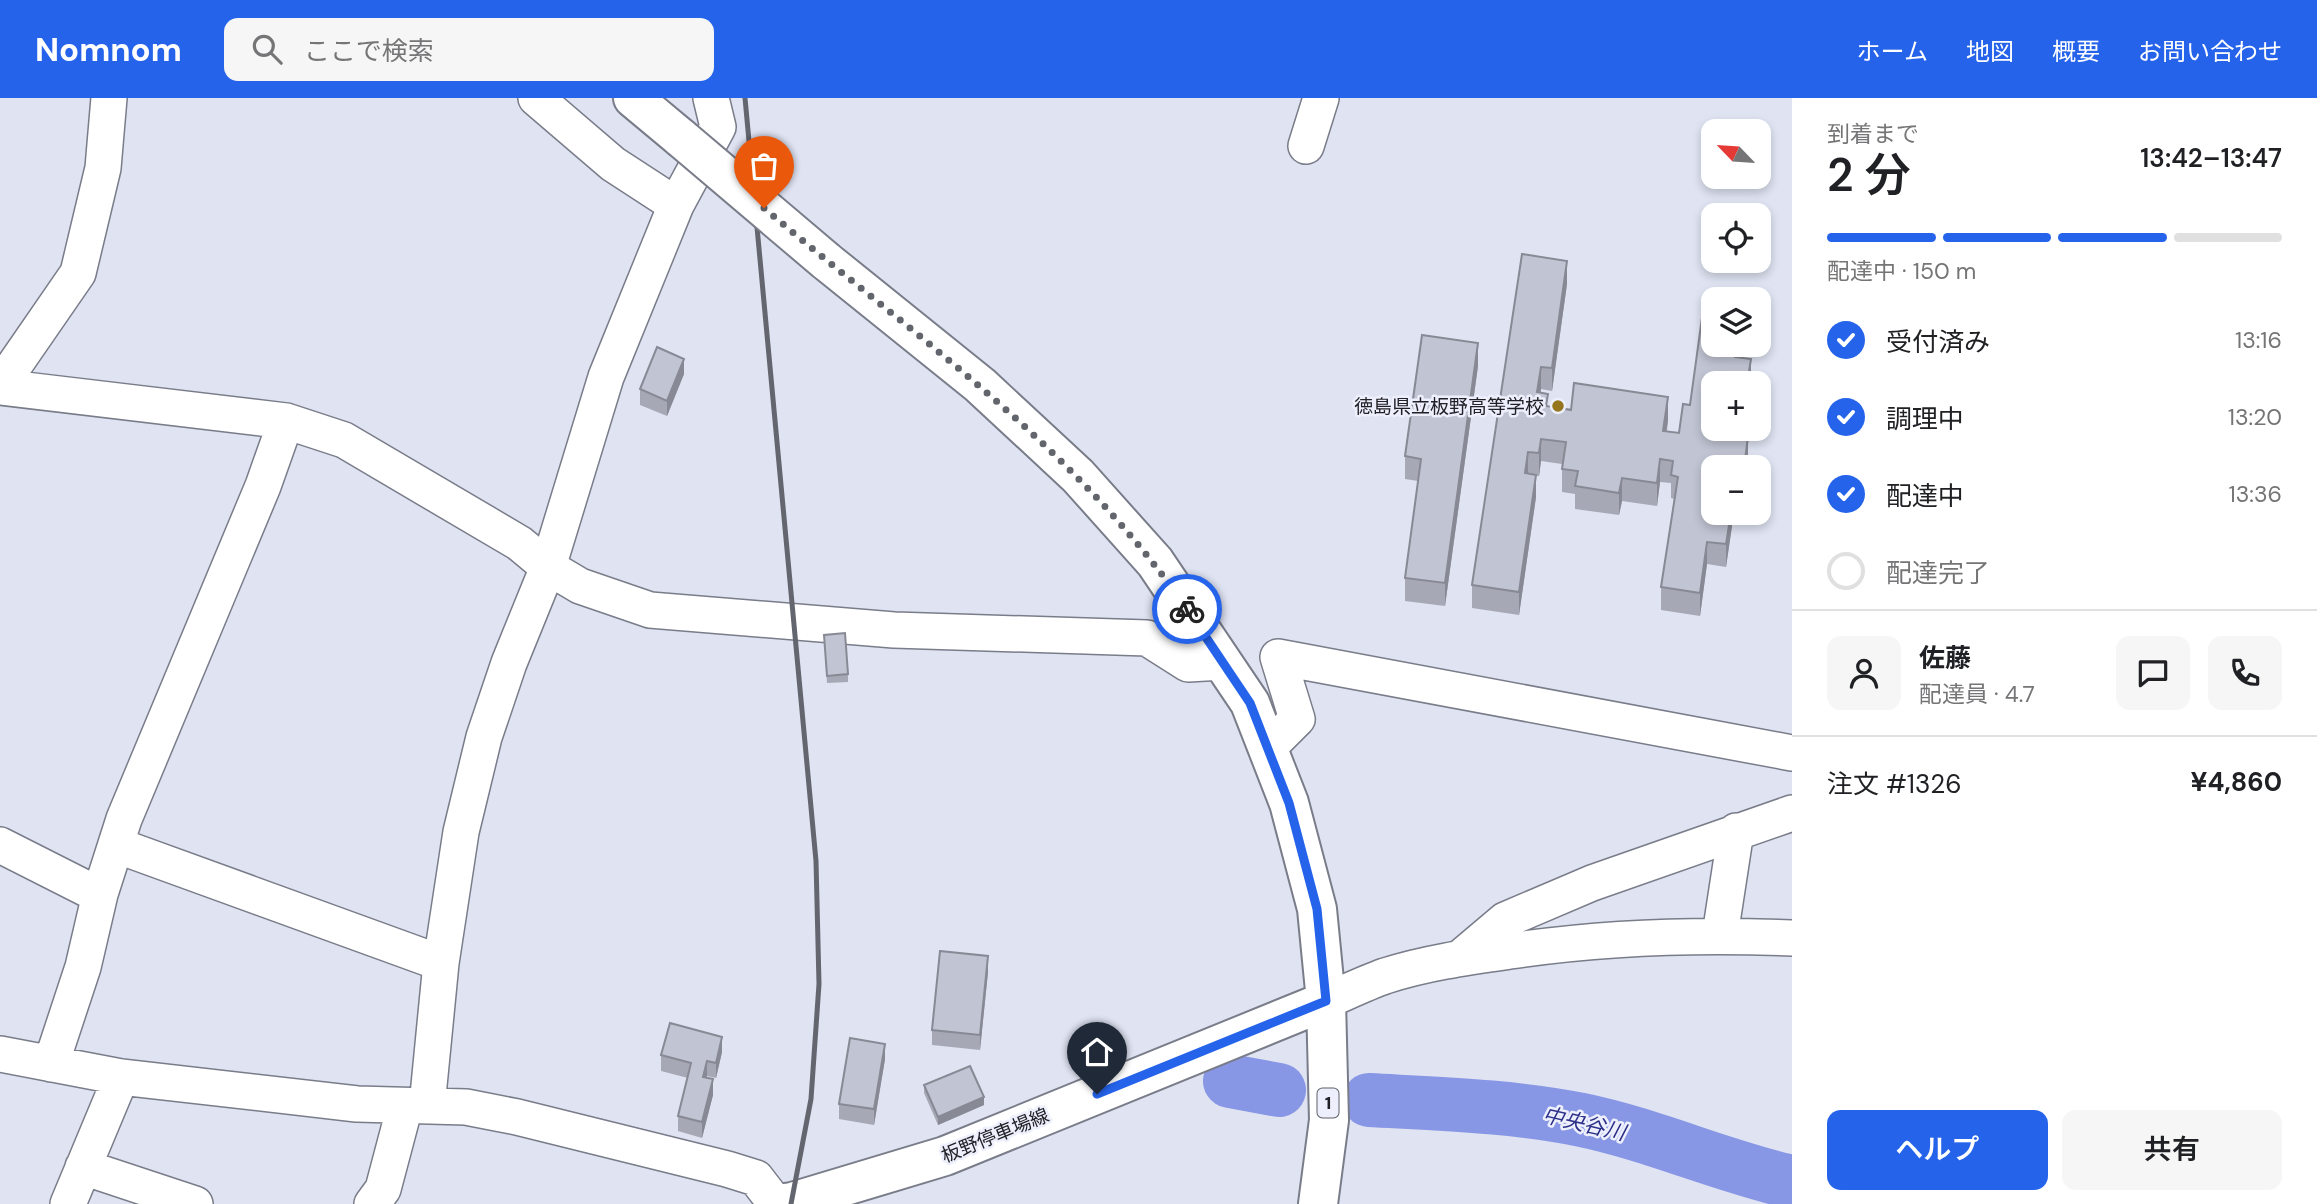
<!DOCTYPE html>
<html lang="ja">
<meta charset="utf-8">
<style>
body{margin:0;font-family:"DM Sans","Noto Sans JP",sans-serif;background:#f6f6f6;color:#202124;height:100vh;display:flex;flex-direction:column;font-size:26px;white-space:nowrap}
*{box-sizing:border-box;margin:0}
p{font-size:23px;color:#757577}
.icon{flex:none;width:38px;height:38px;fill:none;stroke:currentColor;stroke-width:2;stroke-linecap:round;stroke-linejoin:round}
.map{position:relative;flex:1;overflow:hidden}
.panel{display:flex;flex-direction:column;background:#fff;width:525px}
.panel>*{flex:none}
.needle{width:46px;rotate:295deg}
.fabs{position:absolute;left:1701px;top:21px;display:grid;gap:14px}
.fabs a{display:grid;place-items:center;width:70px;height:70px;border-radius:14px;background:#fff;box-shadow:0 4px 10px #0003;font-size:35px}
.pin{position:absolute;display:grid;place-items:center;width:60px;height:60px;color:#fff;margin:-72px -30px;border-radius:50% 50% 50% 0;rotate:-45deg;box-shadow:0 0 7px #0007}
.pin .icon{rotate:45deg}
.courier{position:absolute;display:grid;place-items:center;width:70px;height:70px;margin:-35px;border:5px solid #2563eb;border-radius:50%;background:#fff;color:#222;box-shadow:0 2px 9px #0007}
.overview em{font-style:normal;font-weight:600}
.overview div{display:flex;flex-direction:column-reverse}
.overview{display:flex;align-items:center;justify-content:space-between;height:119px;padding:0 35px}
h1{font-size:46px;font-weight:600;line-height:52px}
.bar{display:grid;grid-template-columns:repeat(4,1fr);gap:10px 7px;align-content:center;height:84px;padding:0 35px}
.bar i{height:9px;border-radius:5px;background:#e0e0e0}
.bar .selected{background:#2563eb}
.bar p{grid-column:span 4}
.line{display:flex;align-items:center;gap:18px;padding:0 35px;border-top:2px solid #e0e0e0}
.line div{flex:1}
.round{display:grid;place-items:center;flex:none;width:74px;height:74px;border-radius:14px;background:#f6f6f6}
ol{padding:0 35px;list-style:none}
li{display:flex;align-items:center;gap:21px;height:77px}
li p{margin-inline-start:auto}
li .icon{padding:7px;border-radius:50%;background:#2563eb;color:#fff;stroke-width:4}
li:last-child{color:#757577}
li i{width:38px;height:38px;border:4px solid #e0e0e0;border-radius:50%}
.cta{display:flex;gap:14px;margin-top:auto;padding:14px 35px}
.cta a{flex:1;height:80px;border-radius:14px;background:#2563eb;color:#fff;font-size:28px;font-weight:600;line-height:80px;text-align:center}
.cta a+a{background:#f6f6f6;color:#202124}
header{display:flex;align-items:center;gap:42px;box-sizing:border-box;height:98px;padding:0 35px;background:#2563eb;color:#fff}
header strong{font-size:33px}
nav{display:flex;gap:38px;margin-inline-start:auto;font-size:24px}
.search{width:490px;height:63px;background:#f6f6f6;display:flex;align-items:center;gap:18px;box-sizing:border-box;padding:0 24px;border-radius:14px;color:#757577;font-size:26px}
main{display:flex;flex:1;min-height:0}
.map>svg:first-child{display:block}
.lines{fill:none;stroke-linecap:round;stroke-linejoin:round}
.river{stroke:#8897e5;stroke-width:54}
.minor-casing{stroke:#797c89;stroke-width:38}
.major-casing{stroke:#797c89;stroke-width:42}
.minor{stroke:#fff;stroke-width:35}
.major{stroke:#fff;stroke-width:38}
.rail{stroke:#64666f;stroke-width:5}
.major-bridge-casing{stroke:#797c89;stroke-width:42;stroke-linecap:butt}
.major-bridge{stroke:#fff;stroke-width:38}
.wall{fill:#a6a9b5}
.shaded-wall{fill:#878994}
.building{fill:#c1c4d3;stroke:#878994;stroke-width:2}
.done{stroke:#63656d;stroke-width:7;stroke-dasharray:0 12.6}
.route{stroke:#2563eb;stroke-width:9}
.poi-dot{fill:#95751d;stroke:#edf0fc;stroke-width:2.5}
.labels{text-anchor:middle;stroke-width:5;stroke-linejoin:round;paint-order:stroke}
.shield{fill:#edf0fc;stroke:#5e5f66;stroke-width:2}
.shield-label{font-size:18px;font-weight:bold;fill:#202126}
.poi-label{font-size:19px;fill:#202126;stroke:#edf0fc;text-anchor:end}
.street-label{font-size:19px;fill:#202126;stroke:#edf0fc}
.water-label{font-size:21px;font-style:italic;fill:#2c3089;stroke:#edf0fc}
</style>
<header>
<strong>Nomnom</strong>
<div class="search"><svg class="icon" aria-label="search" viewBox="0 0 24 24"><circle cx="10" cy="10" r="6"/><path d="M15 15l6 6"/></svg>ここで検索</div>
<nav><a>ホーム</a><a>地図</a><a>概要</a><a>お問い合わせ</a></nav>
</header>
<main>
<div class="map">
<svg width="1792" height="1106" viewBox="0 0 1792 1106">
<rect width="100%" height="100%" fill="#dfe3f2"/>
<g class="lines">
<path class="river" d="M1230,983L1279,992
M1369,1002C1441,1006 1512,1008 1582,1022C1654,1037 1721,1068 1792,1084"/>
<defs>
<path id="minor" d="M1306,48L1321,0
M676,107L718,29L711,0
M0,288L78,175L103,70L109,0
M0,289L286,323L344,342L519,445L548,469L580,488L650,512L894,532L1147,540L1188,566L1223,564
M1266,646L1278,640L1297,621L1278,559L1792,655
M0,747L87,791L100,796
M116,747L441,865
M1720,837L1736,733
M1460,860L1505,822L1592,785L1792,715
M1326,903C1345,895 1365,885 1385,878C1425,865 1468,859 1510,853C1604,839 1697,836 1792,840
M0,956L121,979L357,1006L466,1009L517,1019L727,1071L756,1080L776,1106
M51,966L83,869L100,796L124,721L263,388L286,323
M427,1008L441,865L461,734L484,639L509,565L548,469L606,279L676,107L613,66L536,0
M83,1069L195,1106
M68,1106L121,979
M372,1106L383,1091L405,1008"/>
<path id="major" d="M633,0L681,40
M826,163L980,287L1078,378L1155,464L1250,605L1289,705L1317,811L1326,903L1329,1022L1318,1106
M776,1106L792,1104L945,1058L1326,903"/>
</defs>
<use href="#minor" class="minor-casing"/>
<use href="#major" class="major-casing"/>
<use href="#minor" class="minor"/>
<use href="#major" class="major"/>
<path class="rail" d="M745,0L816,763L819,886L811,1001L791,1106"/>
<defs>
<path id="major-bridge" d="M681,40L826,163"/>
</defs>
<use href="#major-bridge" class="major-bridge-casing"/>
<use href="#major-bridge" class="major-bridge"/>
</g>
<path class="wall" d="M1567,186L1552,293L1541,291L1540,295L1548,308L1668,322L1667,333L1679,335L1713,247H1740L1738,259L1713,285V331H1741V338L1748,362L1747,369H1713V415H1732V428L1726,469L1707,466L1700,518L1661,512V489L1674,401L1671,400V385L1660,384L1657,408L1622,403L1619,417L1575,411V396L1562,394V366L1541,363L1539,378H1536V399L1519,517L1472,510V487Z
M1478,268L1445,508L1405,503V480L1418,383L1405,381V358Z
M684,276L667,318L640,307V291Z
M824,537L848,576V584L827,585Z
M988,874L980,952L932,947V932Z
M722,954L716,980L707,978L706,980L713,997L702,1040L678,1033V1018L688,980L661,973V957Z
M885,961L874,1027L839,1021V1006Z
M924,987L984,1007L938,1027L924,995Z"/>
<path class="shaded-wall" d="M1567,163V186L1552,293V270Z
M1478,245V268L1445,508V485Z
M1737,247H1740L1735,282V259Z
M684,261V276L667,318V303Z
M1751,261V285H1747Z
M1541,269V291L1537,317V294Z
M1668,299V322L1663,356V333Z
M1748,339V362L1747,369H1744Z
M1541,341V363L1539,378V355Z
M1528,354V377L1525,375Z
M1660,361V384L1657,408V385Z
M1536,377V399L1519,517V494Z
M1622,380V403L1619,417V395Z
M1731,415H1732V428L1726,469V446Z
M1707,444V466L1700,518V495Z
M988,858V874L980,952V937Z
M722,939V954L716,980V965Z
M885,946V961L874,1027V1011Z
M707,963V978L703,994V979Z
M713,981V997L702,1040V1024Z
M984,999V1007L938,1027V1019Z"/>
<path class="building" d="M1522,156L1567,163L1552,270L1541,269L1537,294L1548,296L1546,308L1571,312L1574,285L1668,299L1663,333L1679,335L1683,306L1690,307L1704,205L1713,206V247H1737L1735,259L1751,261L1747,285H1713V331H1740L1739,338L1748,339L1744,369L1733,368V369H1713V415H1731L1726,446L1707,444L1700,495L1661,489L1678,379L1671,377L1673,363L1660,361L1657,385L1622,380L1619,395L1575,388L1578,373L1562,371L1566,344L1541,341L1539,355L1528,354L1525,375L1536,377L1519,494L1472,487Z
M1422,237L1478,245L1445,485L1405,480L1421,361L1405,358Z
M657,249L684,261L667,303L640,291Z
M845,535L848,576L827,578L824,537Z
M940,853L988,858L980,937L932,932Z
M670,925L722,939L716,965L707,963L703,979L713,981L702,1024L678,1018L691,965L661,957Z
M850,940L885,946L874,1011L839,1006Z
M970,968L984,999L938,1019L924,987Z"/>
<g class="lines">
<path class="done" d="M764,110C914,238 1073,346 1187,511"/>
<path class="route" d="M1097,996L1326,903L1317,811L1289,705L1250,605L1187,511"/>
</g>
<circle class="poi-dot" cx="1558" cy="308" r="7"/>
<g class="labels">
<rect class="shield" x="1317.5" y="990.5" width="21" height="29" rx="5"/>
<g class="shield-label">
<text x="1328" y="1011">1</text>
</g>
<g class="poi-label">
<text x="1544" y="315">徳島県立板野高等学校</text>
</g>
<g class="street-label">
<text transform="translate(995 1037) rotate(-22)" y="7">板野停車場線</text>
</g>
<g class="water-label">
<text transform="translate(1584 1026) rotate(13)" y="7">中央谷川</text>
</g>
</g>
</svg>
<div class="fabs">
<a><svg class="needle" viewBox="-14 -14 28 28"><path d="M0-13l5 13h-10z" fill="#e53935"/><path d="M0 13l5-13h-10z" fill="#757577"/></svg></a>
<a><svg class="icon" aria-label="locate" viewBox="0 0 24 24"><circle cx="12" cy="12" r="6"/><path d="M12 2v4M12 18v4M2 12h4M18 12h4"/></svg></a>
<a><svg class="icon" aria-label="layers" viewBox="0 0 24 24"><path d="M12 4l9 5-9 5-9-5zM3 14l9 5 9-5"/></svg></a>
<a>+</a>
<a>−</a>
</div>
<div class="pin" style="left:764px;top:110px;background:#ea580c"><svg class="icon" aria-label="bag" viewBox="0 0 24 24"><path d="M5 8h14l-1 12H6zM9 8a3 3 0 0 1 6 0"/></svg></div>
<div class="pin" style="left:1097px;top:996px;background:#1f2937"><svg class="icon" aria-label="home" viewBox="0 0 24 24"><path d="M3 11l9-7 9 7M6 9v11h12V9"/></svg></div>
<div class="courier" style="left:1187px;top:511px"><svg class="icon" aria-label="bike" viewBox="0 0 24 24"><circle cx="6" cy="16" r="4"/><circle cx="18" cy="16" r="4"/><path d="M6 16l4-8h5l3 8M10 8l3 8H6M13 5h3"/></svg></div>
</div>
<section class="panel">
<div class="overview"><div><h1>2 分</h1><p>到着まで</p></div><em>13:42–13:47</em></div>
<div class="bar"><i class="selected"></i><i class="selected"></i><i class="selected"></i><i></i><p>配達中 · 150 m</p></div>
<ol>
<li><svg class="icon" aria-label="check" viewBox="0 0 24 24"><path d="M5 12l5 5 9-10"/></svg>受付済み<p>13:16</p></li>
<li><svg class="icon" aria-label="check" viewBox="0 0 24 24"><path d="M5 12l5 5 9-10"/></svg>調理中<p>13:20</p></li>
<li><svg class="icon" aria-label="check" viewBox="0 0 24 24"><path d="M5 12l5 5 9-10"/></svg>配達中<p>13:36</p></li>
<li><i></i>配達完了</li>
</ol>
<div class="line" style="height:126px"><a class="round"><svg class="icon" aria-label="person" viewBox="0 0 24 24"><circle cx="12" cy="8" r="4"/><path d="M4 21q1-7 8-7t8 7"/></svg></a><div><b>佐藤</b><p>配達員 · 4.7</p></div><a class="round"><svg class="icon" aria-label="chat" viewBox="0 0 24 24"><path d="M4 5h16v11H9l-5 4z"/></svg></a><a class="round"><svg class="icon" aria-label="phone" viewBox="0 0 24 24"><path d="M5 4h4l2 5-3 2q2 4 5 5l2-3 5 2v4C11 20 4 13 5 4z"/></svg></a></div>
<div class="line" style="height:91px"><div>注文 #1326</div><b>¥4,860</b></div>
<div class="cta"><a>ヘルプ</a><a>共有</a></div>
</section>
</main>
